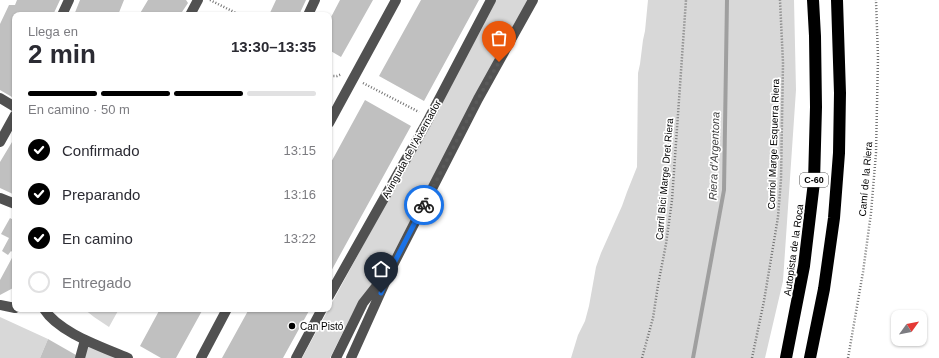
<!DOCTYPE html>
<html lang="es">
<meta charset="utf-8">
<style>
body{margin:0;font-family:Arial,sans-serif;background:#f2f2f3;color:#2b2b33;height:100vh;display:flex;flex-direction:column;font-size:15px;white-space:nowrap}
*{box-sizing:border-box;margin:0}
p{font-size:13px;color:#7c7c81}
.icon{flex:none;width:22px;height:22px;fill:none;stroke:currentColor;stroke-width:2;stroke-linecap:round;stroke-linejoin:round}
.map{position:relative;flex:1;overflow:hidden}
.sheet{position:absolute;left:12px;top:12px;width:320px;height:300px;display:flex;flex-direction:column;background:#fff;border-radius:8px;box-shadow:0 1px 3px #0004}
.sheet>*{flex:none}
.needle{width:26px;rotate:57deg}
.tools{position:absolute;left:891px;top:310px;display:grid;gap:8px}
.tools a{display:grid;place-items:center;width:36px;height:36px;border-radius:8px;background:#fff;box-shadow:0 1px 3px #0004;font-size:20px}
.pin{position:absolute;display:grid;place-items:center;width:34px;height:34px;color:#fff;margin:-41px -17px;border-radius:50% 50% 50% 0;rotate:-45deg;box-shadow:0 0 4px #0007}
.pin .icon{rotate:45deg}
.courier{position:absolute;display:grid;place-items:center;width:40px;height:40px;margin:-20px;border:3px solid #1a73e8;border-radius:50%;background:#fff;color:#222;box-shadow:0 1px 5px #0007}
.headline em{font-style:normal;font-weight:600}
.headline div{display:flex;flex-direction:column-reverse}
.headline{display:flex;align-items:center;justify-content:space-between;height:68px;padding:0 16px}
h1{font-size:26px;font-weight:600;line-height:30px}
.bar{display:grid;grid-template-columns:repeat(4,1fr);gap:6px 4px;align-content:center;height:48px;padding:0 16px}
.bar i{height:5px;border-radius:3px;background:#e1e1e2}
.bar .on{background:#000}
.bar p{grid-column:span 4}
ol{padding:0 16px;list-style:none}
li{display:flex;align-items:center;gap:12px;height:44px}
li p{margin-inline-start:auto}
li .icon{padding:4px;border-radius:50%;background:#000;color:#fff;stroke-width:4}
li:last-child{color:#7c7c81}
li i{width:22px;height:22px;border:2px solid #e1e1e2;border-radius:50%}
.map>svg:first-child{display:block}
.green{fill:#d8d8d8}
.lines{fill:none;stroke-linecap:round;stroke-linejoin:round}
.stream{stroke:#9f9f9f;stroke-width:4}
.building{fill:#c0c0c0}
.path{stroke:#737373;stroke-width:2.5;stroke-dasharray:1 2;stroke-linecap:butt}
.minor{stroke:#515151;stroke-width:10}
.highway{stroke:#000;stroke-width:12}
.done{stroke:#595959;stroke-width:4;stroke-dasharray:0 7.2}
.route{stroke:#1a73e8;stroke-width:5}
.poi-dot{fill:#000;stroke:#fff;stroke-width:1.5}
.labels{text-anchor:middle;stroke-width:3.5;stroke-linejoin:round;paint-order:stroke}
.shield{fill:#fff;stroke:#4c4c4c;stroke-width:1}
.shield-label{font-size:9px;font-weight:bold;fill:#000}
.street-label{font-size:10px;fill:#000;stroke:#fff}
.poi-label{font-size:10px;fill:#000;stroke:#fff;text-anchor:start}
.water-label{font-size:11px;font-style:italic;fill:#404040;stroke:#fff}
</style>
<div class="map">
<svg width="939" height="358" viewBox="0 0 939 358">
<rect width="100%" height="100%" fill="#fff"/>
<path class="green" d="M495,0H528L387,265L354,310L330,358H302L417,146Z
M648,0H794L796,90L783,281L765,358H571L578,335L585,321L589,306L596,267L601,253L622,206L627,192L637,167L638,73L640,64L643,40L645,31Z
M84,309H119L109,327L94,317Z
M0,317L48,339L40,358H0Z
M86,342L123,358H82Z"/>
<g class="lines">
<path class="stream" d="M693,358L724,190L727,0"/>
</g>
<path class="building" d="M17,0H60L53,15H15V90L12,97L0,90V24L9,5H15Z
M80,0H124L118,15H74Z
M148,0H186L188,3L180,15H139Z
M276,0H306L299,15H269Z
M340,0H373L341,57L329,50V21Z
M421,0H479L424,101L379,76Z
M365,100L411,126L329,275V166Z
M15,137V195L0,188V162Z
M10,218L15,221V254L11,251L8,255L2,251L9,238L1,234Z
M13,256L15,257V287L0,295V280Z
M160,309H203L176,358H161L140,346Z
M249,309H310L283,358H222Z
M48,339L76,355L75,358H40Z"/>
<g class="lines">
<path class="path" d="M210,0L240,15
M329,73L331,76H337L342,74
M363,83L419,112
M642,358L653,318L658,285L666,244L672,200L686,0
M752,358L764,301L778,217L781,179L783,63L780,0
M848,358L863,272L871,213L876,153L878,57L876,0"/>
<path class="minor" d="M62,15L69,0
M190,15L198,0
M308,15L315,0
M0,98L15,107
M329,123L396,0
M0,142L15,115
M0,198L15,204
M329,296L427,122L491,0
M0,305L15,308
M44,309C59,333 103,347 128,358
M80,358L85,340
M201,358L227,309
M296,358L322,309
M336,358L363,303L382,279
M351,358L392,267L478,99L533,0"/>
<path class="highway" d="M786,358L804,266L814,182L816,107L815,36L813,0
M810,358L824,289L834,218L839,153L840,93L837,0"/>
</g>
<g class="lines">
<path class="done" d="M424,205L478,99L499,62"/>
<path class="route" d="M381,293L392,267L424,205"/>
</g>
<circle class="poi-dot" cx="292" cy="326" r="4"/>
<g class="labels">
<rect class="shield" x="800" y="173" width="28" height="14" rx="3"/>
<g class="shield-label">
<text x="814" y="183">C-60</text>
</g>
<g class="street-label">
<text transform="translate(773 144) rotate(-88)" y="4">Corriol Marge Esquerra Riera</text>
<text transform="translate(411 149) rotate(-61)" y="4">Avinguda de l'Aixernador</text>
<text transform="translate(664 179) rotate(-85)" y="4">Carril Bici Marge Dret Riera</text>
<text transform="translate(865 179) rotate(-85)" y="4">Camí de la Riera</text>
<text transform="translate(793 250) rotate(-82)" y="4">Autopista de la Roca</text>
</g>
<g class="poi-label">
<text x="300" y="330">Can Pistó</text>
</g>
<g class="water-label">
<text transform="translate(714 156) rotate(-88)" y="4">Riera d'Argentona</text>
</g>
</g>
</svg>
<div class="tools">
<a><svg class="needle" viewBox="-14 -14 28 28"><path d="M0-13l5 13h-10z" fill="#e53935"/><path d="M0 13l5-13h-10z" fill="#7c7c81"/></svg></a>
</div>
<div class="pin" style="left:499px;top:62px;background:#ea580c"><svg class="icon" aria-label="bag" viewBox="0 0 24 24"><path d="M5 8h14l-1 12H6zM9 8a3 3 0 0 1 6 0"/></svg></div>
<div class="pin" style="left:381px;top:293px;background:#1f2937"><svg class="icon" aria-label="home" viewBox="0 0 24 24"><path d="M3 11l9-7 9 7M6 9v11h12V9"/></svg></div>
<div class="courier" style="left:424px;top:205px"><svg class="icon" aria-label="bike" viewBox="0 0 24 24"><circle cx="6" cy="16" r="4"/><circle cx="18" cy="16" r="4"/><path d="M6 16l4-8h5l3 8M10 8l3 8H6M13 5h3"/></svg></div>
<section class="sheet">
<div class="headline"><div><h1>2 min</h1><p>Llega en</p></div><em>13:30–13:35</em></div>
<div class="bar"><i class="on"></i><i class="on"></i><i class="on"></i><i></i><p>En camino · 50 m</p></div>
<ol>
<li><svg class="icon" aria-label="check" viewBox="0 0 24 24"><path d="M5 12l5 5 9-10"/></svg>Confirmado<p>13:15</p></li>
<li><svg class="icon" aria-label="check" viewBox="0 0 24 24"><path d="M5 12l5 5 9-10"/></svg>Preparando<p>13:16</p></li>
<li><svg class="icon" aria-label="check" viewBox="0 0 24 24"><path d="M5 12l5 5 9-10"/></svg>En camino<p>13:22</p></li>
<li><i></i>Entregado</li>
</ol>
</section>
</div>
